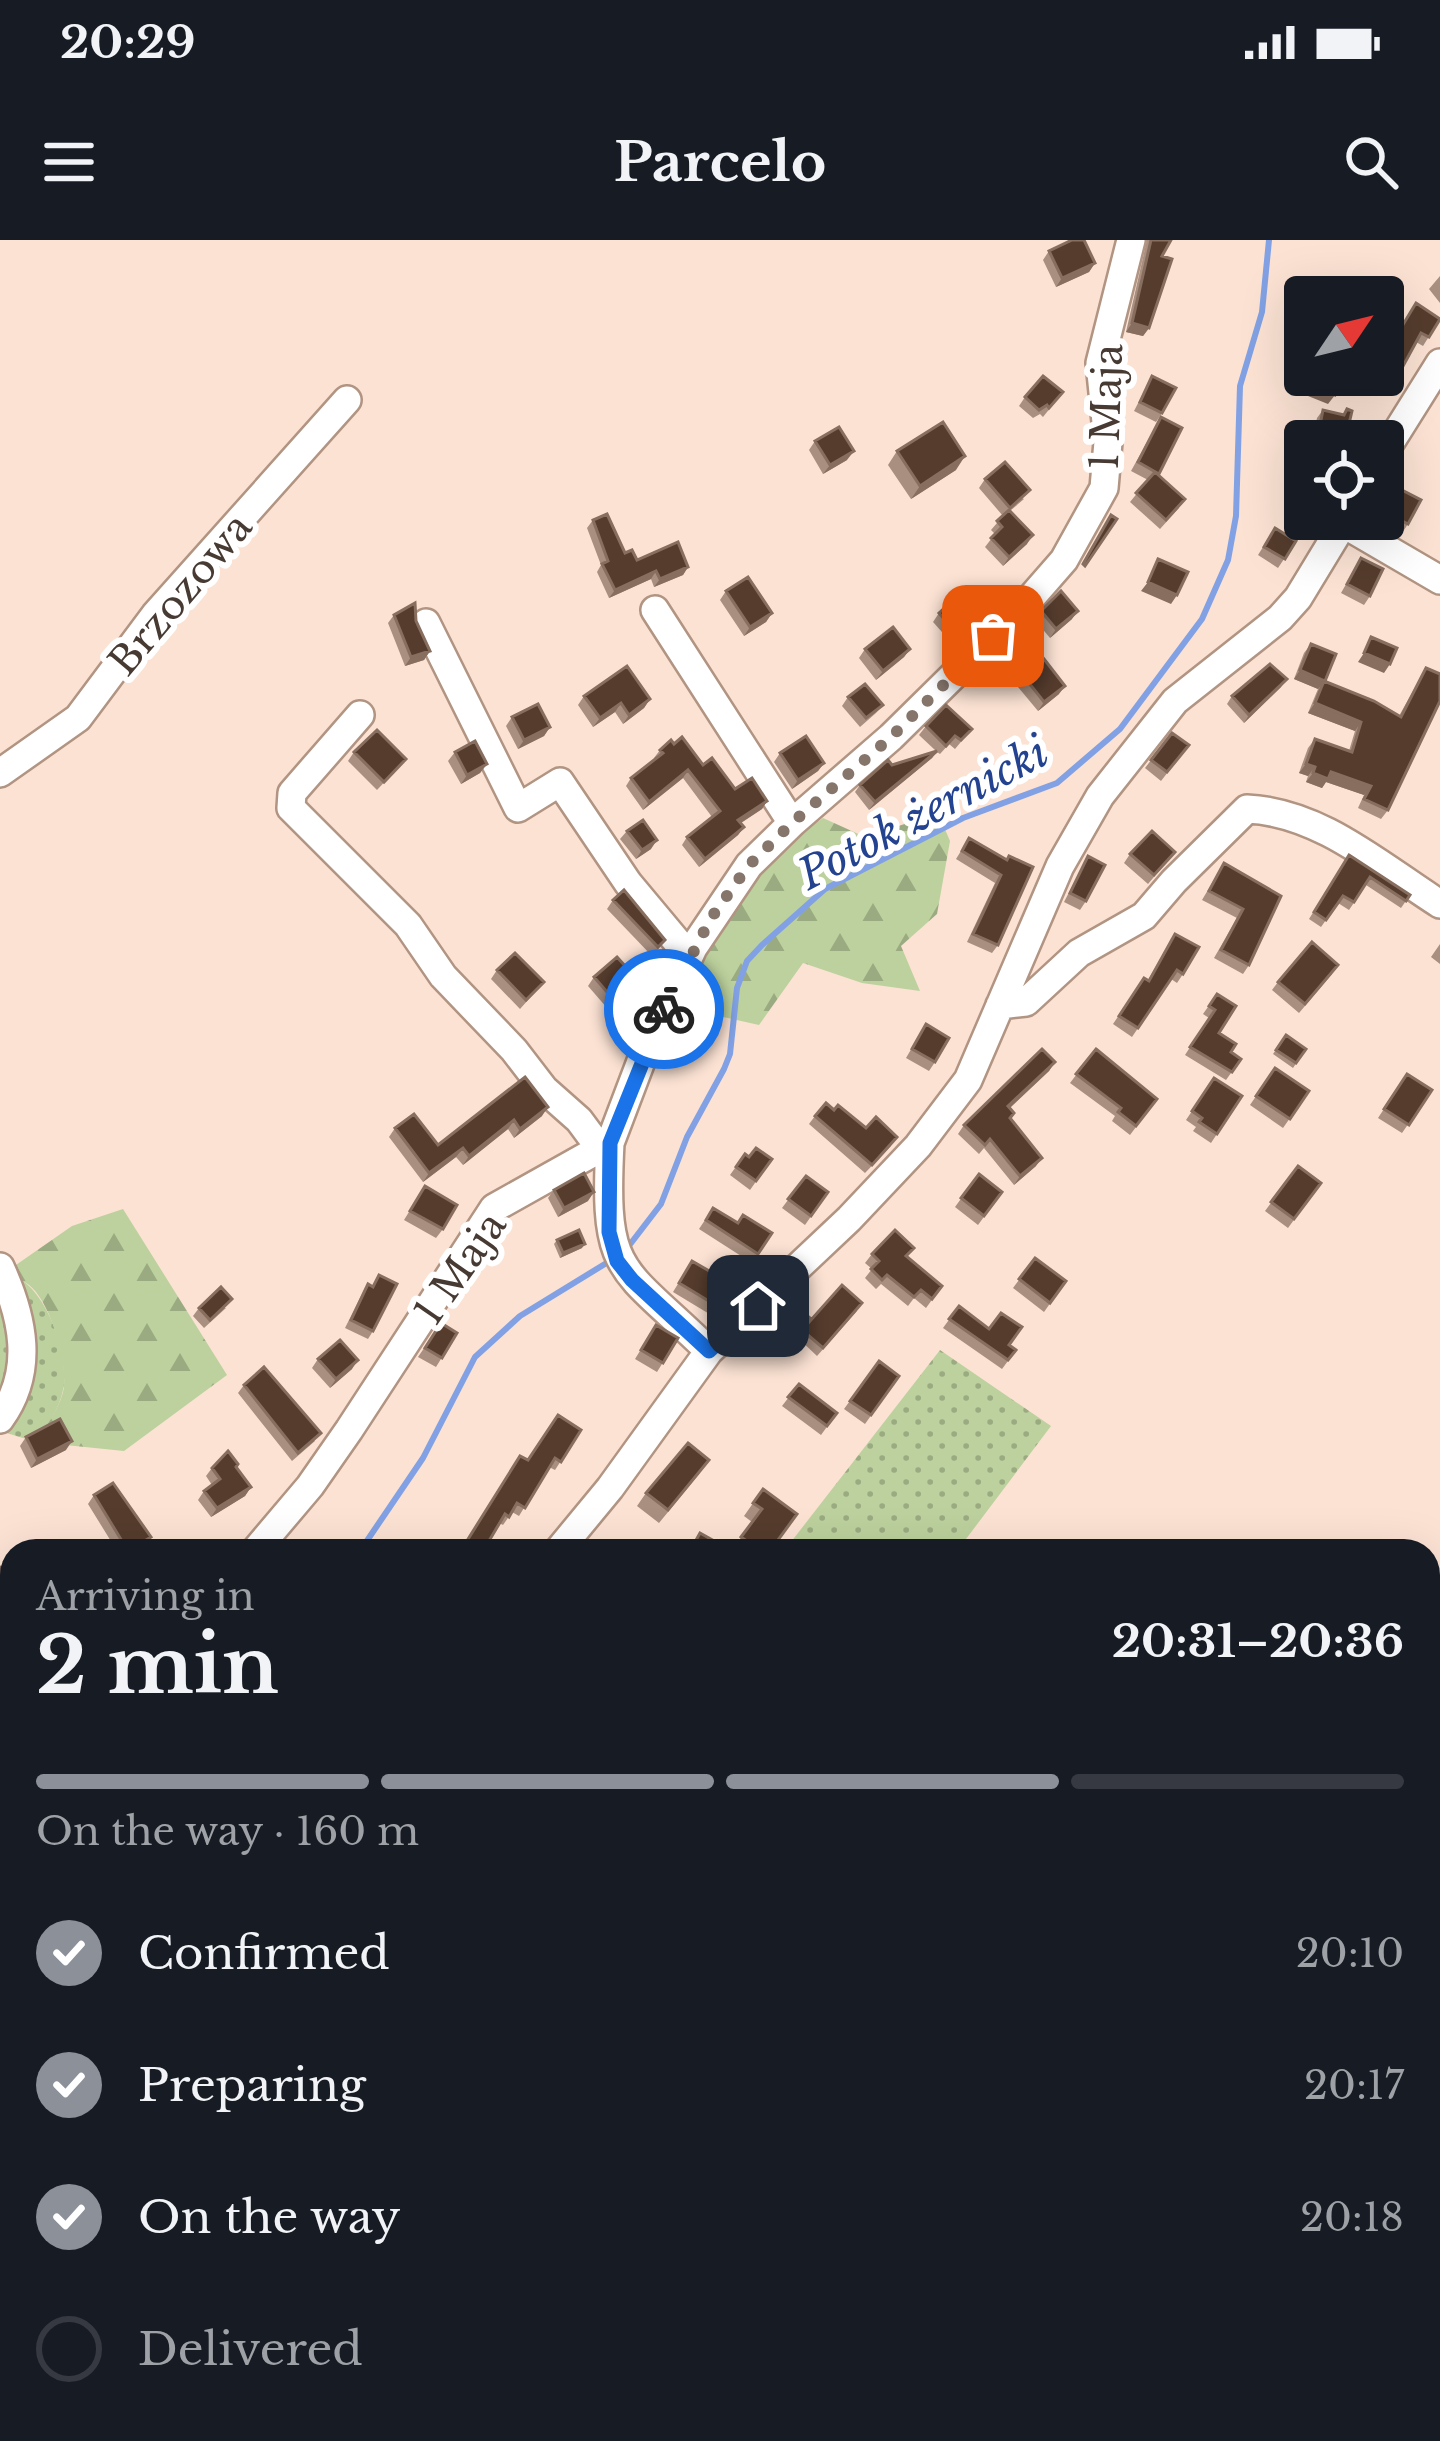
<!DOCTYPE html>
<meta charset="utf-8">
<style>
body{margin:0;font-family:"Libre Baskerville",serif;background:#242831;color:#f1f3f6;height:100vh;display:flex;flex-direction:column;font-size:45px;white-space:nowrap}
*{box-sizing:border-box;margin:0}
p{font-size:39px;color:#9ea1a6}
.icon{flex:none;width:66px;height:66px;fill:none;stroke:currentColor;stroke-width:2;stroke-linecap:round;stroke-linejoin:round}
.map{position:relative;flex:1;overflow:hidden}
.side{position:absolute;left:0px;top:1299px;width:1440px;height:903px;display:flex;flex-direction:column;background:#171b24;border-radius:36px 36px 0 0;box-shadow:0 12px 48px #0002}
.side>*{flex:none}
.needle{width:78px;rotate:55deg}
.buttons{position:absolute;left:1284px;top:36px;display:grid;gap:24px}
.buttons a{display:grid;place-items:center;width:120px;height:120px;border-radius:12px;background:#171b24;box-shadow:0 12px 48px #0002;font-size:60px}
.pin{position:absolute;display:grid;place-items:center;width:102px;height:102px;color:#fff;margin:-51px;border-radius:24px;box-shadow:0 6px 18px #0006}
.courier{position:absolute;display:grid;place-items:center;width:120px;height:120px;margin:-60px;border:9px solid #1a73e8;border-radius:50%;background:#fff;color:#222;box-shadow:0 3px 15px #0007}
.headline em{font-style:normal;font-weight:700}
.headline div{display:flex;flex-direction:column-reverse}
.headline{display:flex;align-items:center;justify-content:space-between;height:204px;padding:0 36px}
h1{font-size:78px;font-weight:700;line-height:90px}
.bar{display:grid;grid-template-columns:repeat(4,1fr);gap:18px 12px;align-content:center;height:144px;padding:0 36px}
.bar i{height:15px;border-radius:9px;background:#363941}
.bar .selected{background:#8c9099}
.bar p{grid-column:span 4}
ol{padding:0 36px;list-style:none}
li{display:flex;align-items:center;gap:36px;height:132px}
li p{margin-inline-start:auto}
li .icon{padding:12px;border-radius:50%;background:#8c9099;color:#fff;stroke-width:4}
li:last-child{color:#9ea1a6}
li i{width:66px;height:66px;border:6px solid #363941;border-radius:50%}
.status{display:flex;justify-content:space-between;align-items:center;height:84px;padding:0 60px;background:#171b24;direction:ltr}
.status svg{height:33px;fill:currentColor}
header{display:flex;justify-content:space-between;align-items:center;height:156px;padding:0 36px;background:#171b24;font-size:54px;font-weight:700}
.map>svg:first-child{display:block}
.grass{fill:url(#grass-dots)}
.forest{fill:url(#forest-firs)}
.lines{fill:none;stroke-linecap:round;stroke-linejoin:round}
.stream{stroke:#81a1e4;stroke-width:6}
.minor-casing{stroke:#b19482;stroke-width:32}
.minor{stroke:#fff;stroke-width:27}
.wall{fill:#a88f80}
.shaded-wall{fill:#876e5f}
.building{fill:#553c2d;stroke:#876e5f;stroke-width:3}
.done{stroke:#85756b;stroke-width:12;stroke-dasharray:0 21.6}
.route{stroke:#1a73e8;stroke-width:15}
.labels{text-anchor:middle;stroke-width:12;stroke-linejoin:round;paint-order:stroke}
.street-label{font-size:39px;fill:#463a33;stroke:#fff}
.water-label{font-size:42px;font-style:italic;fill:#234290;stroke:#fff}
</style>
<div class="status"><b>20:29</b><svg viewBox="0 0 49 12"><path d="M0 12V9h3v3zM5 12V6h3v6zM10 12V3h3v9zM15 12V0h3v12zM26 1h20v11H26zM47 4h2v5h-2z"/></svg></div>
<header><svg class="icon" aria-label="menu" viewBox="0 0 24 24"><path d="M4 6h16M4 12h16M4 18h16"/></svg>Parcelo<svg class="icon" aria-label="search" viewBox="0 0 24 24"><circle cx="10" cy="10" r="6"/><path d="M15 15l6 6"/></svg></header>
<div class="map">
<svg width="1440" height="2201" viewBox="0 0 1440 2201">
<defs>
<pattern id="grass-dots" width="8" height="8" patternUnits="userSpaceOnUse" patternTransform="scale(3)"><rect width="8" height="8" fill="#bcd19d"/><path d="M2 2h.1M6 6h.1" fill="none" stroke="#9bab81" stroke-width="1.8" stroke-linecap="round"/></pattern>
<pattern id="forest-firs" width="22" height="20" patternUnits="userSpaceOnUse" patternTransform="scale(3)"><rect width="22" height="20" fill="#bcd19d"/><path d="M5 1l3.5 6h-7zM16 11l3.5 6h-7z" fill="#9bab81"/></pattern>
</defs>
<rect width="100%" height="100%" fill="#fbe2d3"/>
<path class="grass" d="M0,1027C11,1034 24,1040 32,1049C53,1072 69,1120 63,1150C59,1170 47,1186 36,1202L0,1191Z
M940,1110L1051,1186L957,1311H784Z"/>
<path class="forest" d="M938,573L950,601L937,674L901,706L920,751L862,743L803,723L759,785L679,767L681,754L746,643L777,610L823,578L865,597Z
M123,969L227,1135L124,1211L36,1202C46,1186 58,1171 63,1152C69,1126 51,1062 29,1045C23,1040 11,1037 3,1034L72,986Z"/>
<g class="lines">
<path class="stream" d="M628,1007L661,964L687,897L724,829L730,814L737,748L747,721L762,705L825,649L963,578L1057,543L1120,489L1202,379L1228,320L1236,276L1240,146L1262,72L1269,0
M360,1311L423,1218L475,1117L520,1076L613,1019
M0,1664L12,1659"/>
<defs>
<path id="minor" d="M1383,214L1440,123
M1344,284L1440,340
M655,370L792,583
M426,383L518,568L560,542L628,643L689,716
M360,475L292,553L291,568L408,685L443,736L514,810L544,849L579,880L599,907
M0,533L78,478L155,375L347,160
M1000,765L1026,762L1079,713L1144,676L1174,641L1247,569C1320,572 1380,626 1440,664
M610,903C603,1037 620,1024 709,1111
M0,1027C23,1077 35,1131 0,1179
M255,1311L310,1246L349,1190L494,968L610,903L643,816L693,708L749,625L792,583L891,497L1023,367L1064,320L1104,248L1108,202L1100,123L1131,0
M558,1311L610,1248L709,1111L849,979L918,906L968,840L1060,626L1100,556L1175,461L1280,378L1298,358L1346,279
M0,1485L12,1479
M0,1816L12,1809
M0,2046L12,2055
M734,2190L749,2201
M133,2201L170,2190"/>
</defs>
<use href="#minor" class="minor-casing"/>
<use href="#minor" class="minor"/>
</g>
<path class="wall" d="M1147,0H1171L1162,16L1149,88L1143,96L1126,92Z
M1049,11L1095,23L1089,32L1056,47L1043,20Z
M1440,36V63L1429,49Z
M1440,79L1423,106L1416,102L1390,148L1370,138L1372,135H1383V117Z
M1152,136L1162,173L1156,182L1134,171Z
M1063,152L1043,177L1040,174L1033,178L1019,166L1025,157Z
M1323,170L1345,201H1312L1317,178Z
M1161,177L1158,235L1179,268L1160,289L1130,262L1148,240L1131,231Z
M815,201L847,220L823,234L809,210Z
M897,211L956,230L911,259L888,225Z
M985,239L1024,259L1010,271L1027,304L1003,326L985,307L995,294L991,290L1003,276L979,248Z
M1398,248L1408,284L1402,293L1379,281L1383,279V273Z
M593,280L625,313L637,320L688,327L683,335L654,347L651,339L609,358L597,332L601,325L587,288Z
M1275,288L1296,301L1278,328L1258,315Z
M1361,318L1370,356L1364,365L1341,353Z
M726,351L772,373L766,382L744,396L720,360Z
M1041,371L1072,379L1050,398L1035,380Z
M939,373L974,380L950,401L933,382Z
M394,375L416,381L430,411L424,420L405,426L388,383Z
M1311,404L1324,441L1399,476L1426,428L1388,570L1381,579L1358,568L1364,555L1326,542L1322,548L1306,542L1308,536L1299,533L1308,508L1315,499L1349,511L1355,491L1308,473L1318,449L1294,439L1304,413Z
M865,409H910L904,417L876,440L859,418Z
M1025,438L1059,454L1038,471L1018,447Z
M1281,447L1244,483L1227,464L1232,456Z
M584,456L650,459L644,468L623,484L615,472L593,487L578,465Z
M848,457L883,465L876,473L860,487L842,466Z
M512,477L550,487L544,496L518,509L506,486Z
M926,486L965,497L955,509L949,504L940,514L937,512L932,518L869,570L855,552L860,545L892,525L936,511L919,495Z
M1172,493L1189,505L1161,541L1145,528Z
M660,510L703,525L735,549L767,561L762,569L741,583L744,587L738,595L699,627L682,605L687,597L712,577L683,538L643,570L626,546L631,538L656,519L654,518Z
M354,512L406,519L377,550L348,521Z
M455,512L487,524L480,533L461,544L448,521Z
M780,513L824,523L818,531L792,549L774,522Z
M627,591L651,609L636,619L620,599Z
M969,598L1007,620L998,705L992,713L967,702L995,643L956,619Z
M1175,612L1148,644L1124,623L1130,614Z
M1349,615L1410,655L1401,668L1366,645L1349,670L1338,663L1321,687L1309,679Z
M1088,616L1086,661L1080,670L1064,662Z
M1224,623L1281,656L1249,725L1243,734L1214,718L1237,678L1202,660Z
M613,660L659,708L652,716L607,669Z
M1175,694L1183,734L1177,743L1171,739L1132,797L1113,784L1144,738L1148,740Z
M1440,704V724L1431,717Z
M497,730L544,742L520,769L491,739Z
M1332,734L1299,773L1272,750L1278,742Z
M594,737L637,755L614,776L588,746Z
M1217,754L1219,793L1231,812L1241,819L1226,840L1185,815L1209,778L1203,774Z
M926,784L935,822L929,831L906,818Z
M1286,795L1306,809L1293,828L1273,814Z
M1096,809L1157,859L1130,895L1112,881L1115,876L1070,843Z
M1055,822L1049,831L1010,868V878L1036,926L1014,945L984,908L979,914L958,894L964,885Z
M1275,828L1309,851L1283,888L1250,865Z
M1407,834L1432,850L1402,893L1378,878Z
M525,837L542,876L514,898L508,889L463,925L456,917L423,942L389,897L395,888L438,905Z
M1214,838L1242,856L1211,903L1193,891L1196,887L1186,880Z
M834,870L891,906L865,933L809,884L815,876Z
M745,914L749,917L772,919L750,950L730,935Z
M1298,926L1321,943L1288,988L1265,971Z
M979,934L1002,952L978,985L955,967Z
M806,936L828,952L805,985L782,968Z
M425,946L443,989L436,998L404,980Z
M554,950L588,961L558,977L548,958Z
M713,968L738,983L772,993L752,1023L699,989Z
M557,1000L582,1008L560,1018L554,1004Z
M872,1014L907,1017L942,1046L926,1068L914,1058L908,1066L881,1044L876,1049L865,1038L872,1029L865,1023Z
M1035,1018L1066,1041L1044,1072L1013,1048Z
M692,1021L730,1043L711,1075L673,1052Z
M379,1035L373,1091L368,1099L345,1088L363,1052L368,1044L372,1046Z
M959,1066L1016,1110L1002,1129L943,1088Z
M199,1068H226L204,1088L193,1076Z
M857,1071L817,1116L797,1097L786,1109L767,1093L773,1084L811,1079Z
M441,1083L457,1093L436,1127L418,1117Z
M656,1085L678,1098L657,1132L635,1119Z
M318,1119L352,1129L330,1148L312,1128Z
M879,1121L899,1136L865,1184L844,1169Z
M799,1144L837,1173L821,1195L782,1166Z
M244,1145L315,1201L292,1221L238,1153Z
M581,1190L555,1230L549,1227L519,1276L512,1272L503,1285L499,1283L483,1311H461L520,1216L527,1220Z
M26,1197L66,1210L31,1228L20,1206Z
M236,1227L251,1247L245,1256L211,1277L198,1260L204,1251L212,1245L206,1236L212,1228Z
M700,1233L659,1283L637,1266L646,1253Z
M763,1249L770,1311H733L732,1310L752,1282L744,1276Z
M94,1255L145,1306L136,1311H117L88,1264Z
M12,1392V1428H11L0,1403L6,1395Z
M0,1954L12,1958V1989L9,1986L2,1995L0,1993Z
M852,2190H894L887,2201H860L849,2194Z"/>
<path class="shaded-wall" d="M1095,23L1089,32L1056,47L1062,38Z
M1132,83L1149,88L1143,96L1126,92Z
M1309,145L1335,155L1328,164L1303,154Z
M1318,195L1331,198L1329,201H1314Z
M854,211L847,220L823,234L830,225Z
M965,216L956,230L911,259L920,246Z
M1033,295L1027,304L1003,326L1009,317Z
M688,327L683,335L654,347L660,339Z
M656,331L651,339L609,358L615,350Z
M1148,342L1177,355L1171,364L1141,351Z
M980,371L974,380L950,401L956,392Z
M1078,371L1072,379L1050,398L1056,389Z
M772,373L766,382L744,396L750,387Z
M910,409L904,417L876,440L883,431Z
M430,411L424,420L405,426L411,417Z
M1364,413L1390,424L1384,433L1358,422Z
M1300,430L1325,441L1318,449L1294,439Z
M1287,439L1281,447L1244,483L1249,475Z
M1065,446L1059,454L1038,471L1044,462Z
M650,459L644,468L623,484L629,475Z
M621,463L615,472L593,487L600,478Z
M1315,463L1361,482L1355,491L1308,473Z
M550,487L544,496L518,509L524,500Z
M937,511L932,518L869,570L875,562Z
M824,523L818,531L792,549L798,540Z
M487,524L480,533L461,544L467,535Z
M1306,524L1315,527L1308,536L1299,533Z
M688,530L683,538L643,570L649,562Z
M1331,532L1371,546L1364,555L1326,542L1322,548L1306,542L1313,533Z
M767,561L762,569L733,588L738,580Z
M744,587L738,595L699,627L705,619Z
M657,600L651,609L636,619L642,610Z
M643,746L637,755L614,776L620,767Z
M1055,822L1049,831L1002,875L1008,866Z
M548,867L542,876L514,898L520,889Z
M514,880L508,889L463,925L469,916Z
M463,908L456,917L423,942L429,933Z
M1042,918L1036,926L1014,945L1020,936Z
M594,952L588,961L558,977L564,968Z
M585,1004L582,1008L560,1018L563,1013Z
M358,1120L352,1129L330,1148L336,1139Z
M72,1201L66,1210L31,1228L37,1219Z
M251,1247L245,1256L211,1277L217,1268Z
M151,1297L145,1306L136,1311H128Z
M0,1549L12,1553V1563L0,1560Z"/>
<path class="building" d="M1072,0H1084L1095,23L1062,38L1049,11Z
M1151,0H1171L1162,16L1172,19L1149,88L1132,83Z
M1416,63L1440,79L1429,97L1421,93L1396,139L1383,132V118Z
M1314,135H1343L1335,155L1309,145Z
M1043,136L1063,152L1049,168L1047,165L1039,170L1025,157Z
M1152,136L1176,148L1162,173L1140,162Z
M1347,169L1352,171L1345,201H1330L1331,198L1318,195L1323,170L1344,175Z
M1161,177L1182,188L1159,234L1138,222Z
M943,182L965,216L920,246L897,211Z
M839,187L854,211L830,225L815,201Z
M1005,222L1030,250L1010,268L985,239Z
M1155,232L1185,259L1166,280L1136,253Z
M1398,248L1421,260L1408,284L1385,272Z
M1009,270L1033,295L1009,317L991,298L1002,287L997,281Z
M607,274L625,313L632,310L637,320L678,302L688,327L660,339L656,331L615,350L602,324L608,321L593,280Z
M1111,275L1117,279L1085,326L1083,324Z
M1275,288L1296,301L1285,319L1264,307Z
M1361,318L1383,329L1370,356L1347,344Z
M1158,319L1188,332L1177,355L1148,342Z
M748,337L772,373L750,387L726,351Z
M963,351L980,371L956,392L939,373Z
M1061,351L1078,371L1056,389L1041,371Z
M415,363L416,381L430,411L411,417L394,375Z
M893,387L910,409L883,431L865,409Z
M1371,397L1397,408L1390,424L1364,413Z
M1311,404L1336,414L1325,441L1300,430Z
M1044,419L1065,446L1044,462L1025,438Z
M1270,424L1287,439L1249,475L1232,456Z
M627,426L650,459L629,475L621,463L600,478L584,456Z
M1426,428L1440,434V461L1388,570L1364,559L1371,546L1331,532L1328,539L1313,533L1315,527L1306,524L1315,499L1352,512L1361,482L1315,463L1324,441L1374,461L1401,477Z
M865,444L883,465L866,478L848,457Z
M538,464L550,487L524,500L512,477Z
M946,465L972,489L961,500L955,496L946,506L926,486Z
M377,490L406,519L384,542L354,512Z
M1172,493L1189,505L1167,532L1151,520Z
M806,496L824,523L798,540L780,513Z
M682,497L703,525L712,518L735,549L752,538L767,561L738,580L744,587L705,619L687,597L720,571L688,530L649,562L631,538L663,513L660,510L671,500L674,504Z
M475,501L487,524L467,535L455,512Z
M937,511L875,562L860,545L888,520L892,525Z
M643,580L657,600L642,610L627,591Z
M1152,591L1175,612L1154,635L1130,614Z
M969,598L1007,620L1009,616L1033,627L998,705L973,694L1001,635L962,611Z
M1349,615L1410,655L1406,661L1370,637L1354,662L1343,656L1326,680L1314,672Z
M1088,616L1105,625L1086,661L1070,653Z
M1224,623L1281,656L1249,725L1221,710L1243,669L1209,651Z
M624,650L665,700L658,707L613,660Z
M1175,694L1199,707L1183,734L1177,730L1138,788L1119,776L1144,738L1149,741Z
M1312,702L1338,725L1305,764L1278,742Z
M515,713L544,742L526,760L497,730Z
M617,717L643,746L620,767L594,737Z
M1217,754L1236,766L1219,793L1236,804L1231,812L1241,819L1232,832L1190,807L1215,770L1209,766Z
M926,784L949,798L935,822L912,809Z
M1286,795L1306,809L1296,823L1276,810Z
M1042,809L1055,822L1008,866L1014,873L1010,878L1042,918L1020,936L990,899L985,905L964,885Z
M1096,809L1157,859L1136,886L1118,872L1121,868L1076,834Z
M1275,828L1309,851L1290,879L1256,856Z
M1407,834L1432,850L1409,885L1384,869Z
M525,837L548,867L520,889L514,880L469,916L463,908L429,933L395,888L414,874L438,905Z
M1214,838L1242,856L1217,894L1199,882L1202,878L1192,871Z
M826,863L834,870L838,865L866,888L876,877L897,897L872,925L815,876Z
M756,908L772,919L756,941L736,927L745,914L749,917Z
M1298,926L1321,943L1294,979L1271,962Z
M584,933L594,952L564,968L554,950Z
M979,934L1002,952L984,976L961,958Z
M806,936L828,952L811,976L788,959Z
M425,946L457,965L443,989L410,971Z
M713,968L738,983L743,975L772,993L758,1014L706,980Z
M579,990L585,1004L563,1013L557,1000Z
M895,990L914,1008L906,1016L942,1046L932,1059L921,1050L914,1057L887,1035L882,1040L871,1029L879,1021L872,1014Z
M1035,1018L1066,1041L1050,1063L1019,1039Z
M692,1021L730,1043L717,1066L679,1043Z
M379,1035L397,1044L373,1091L351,1080L368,1044L373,1047Z
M842,1045L862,1063L823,1108L802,1090Z
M221,1047L232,1059L210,1080L199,1068Z
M792,1062L811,1079L793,1101L773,1084Z
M959,1066L989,1089L1001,1073L1022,1087L1009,1105L1016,1110L1008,1120L949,1079Z
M441,1083L457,1093L442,1118L425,1108Z
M656,1085L678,1098L663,1123L641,1110Z
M340,1100L358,1120L336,1139L318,1119Z
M879,1121L899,1136L871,1175L850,1161Z
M264,1127L321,1193L298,1213L244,1145Z
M799,1144L837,1173L827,1186L788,1157Z
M558,1175L581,1190L561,1222L555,1218L525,1268L517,1263L509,1277L505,1274L483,1311H477L465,1304L520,1216L528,1220Z
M60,1179L72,1201L37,1219L26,1197Z
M688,1203L709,1220L668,1270L646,1253Z
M228,1211L238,1224L236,1227L251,1247L217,1268L204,1251L220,1239L212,1228Z
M113,1243L151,1297L128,1311L94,1255Z
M763,1249L797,1274L770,1311H761L741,1297L762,1269L753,1263Z
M700,1293L723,1306L721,1311H690Z
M0,1326L11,1348L0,1353Z
M12,1392V1408L6,1395Z
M0,1519L12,1522V1553L0,1549Z
M3,1951L12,1958V1981L8,1987L0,1982V1954Z
M269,2190H299L303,2193L296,2201H259Z
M863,2190H894L887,2201H879Z"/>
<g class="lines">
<path class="done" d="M664,769L711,678L749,625L792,583L891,497L993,396"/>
<path class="route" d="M664,769L610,903L609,992L617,1021L632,1040L709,1111L758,1066"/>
</g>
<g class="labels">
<g class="street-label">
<text transform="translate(1106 167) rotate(-88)" y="14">1 Maja</text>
<text transform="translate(180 354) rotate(-50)" y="14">Brzozowa</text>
<text transform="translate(460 1028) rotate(-55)" y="14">1 Maja</text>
</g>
<g class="water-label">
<text transform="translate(923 573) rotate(-28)" y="15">Potok żernicki</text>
</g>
</g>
</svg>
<div class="buttons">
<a><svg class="needle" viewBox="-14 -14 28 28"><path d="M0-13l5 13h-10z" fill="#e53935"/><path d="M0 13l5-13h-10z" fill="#9ea1a6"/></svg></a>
<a><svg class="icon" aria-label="locate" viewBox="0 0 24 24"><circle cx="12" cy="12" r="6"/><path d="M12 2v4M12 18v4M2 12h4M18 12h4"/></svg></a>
</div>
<div class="pin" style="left:993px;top:396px;background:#ea580c"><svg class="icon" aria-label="bag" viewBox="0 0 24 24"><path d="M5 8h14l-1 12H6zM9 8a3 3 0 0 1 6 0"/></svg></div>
<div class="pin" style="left:758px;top:1066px;background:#1f2937"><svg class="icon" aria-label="home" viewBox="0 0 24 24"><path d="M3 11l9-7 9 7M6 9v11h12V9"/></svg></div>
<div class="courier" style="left:664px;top:769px"><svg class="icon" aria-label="bike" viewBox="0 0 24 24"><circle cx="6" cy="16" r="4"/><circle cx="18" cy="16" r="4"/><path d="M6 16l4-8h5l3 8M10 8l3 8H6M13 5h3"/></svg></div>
<section class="side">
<div class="headline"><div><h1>2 min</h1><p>Arriving in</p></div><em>20:31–20:36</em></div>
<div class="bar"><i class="selected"></i><i class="selected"></i><i class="selected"></i><i></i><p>On the way · 160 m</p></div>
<ol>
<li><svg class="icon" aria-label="check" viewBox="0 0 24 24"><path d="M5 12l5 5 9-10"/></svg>Confirmed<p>20:10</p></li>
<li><svg class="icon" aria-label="check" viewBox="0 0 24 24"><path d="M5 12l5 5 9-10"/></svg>Preparing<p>20:17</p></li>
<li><svg class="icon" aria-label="check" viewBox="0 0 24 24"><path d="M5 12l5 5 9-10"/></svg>On the way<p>20:18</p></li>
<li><i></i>Delivered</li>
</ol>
</section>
</div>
